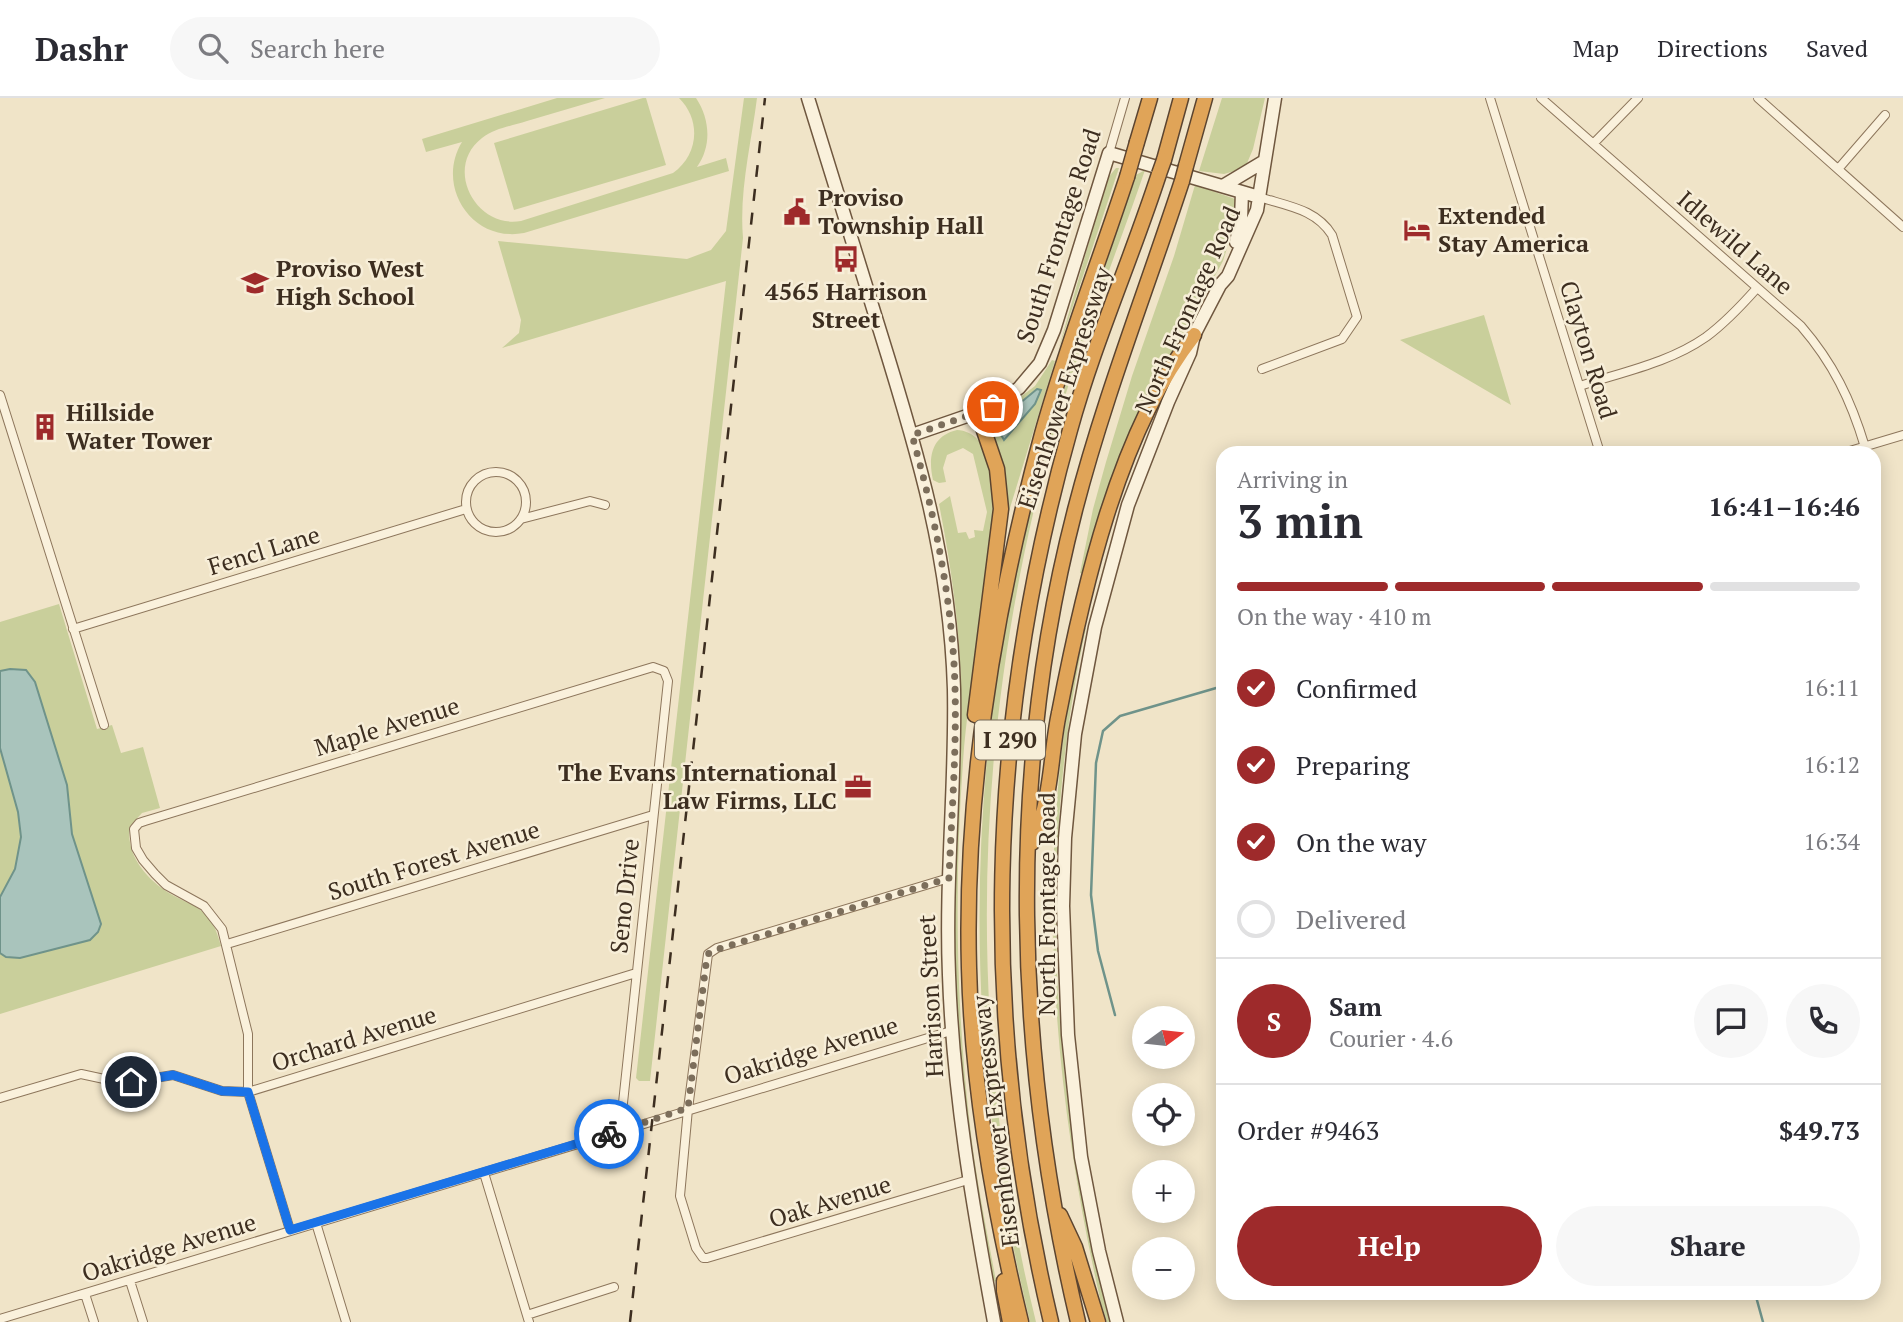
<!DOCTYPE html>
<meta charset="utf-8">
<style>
body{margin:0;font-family:"PT Serif",serif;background:#f7f7f7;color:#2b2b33;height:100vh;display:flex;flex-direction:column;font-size:26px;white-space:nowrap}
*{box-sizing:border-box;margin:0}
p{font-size:23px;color:#7c7c81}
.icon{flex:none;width:38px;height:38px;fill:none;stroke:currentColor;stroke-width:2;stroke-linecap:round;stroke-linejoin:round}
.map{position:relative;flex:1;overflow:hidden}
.panel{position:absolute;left:1216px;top:348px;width:665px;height:854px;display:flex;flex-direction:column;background:#fff;border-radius:21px;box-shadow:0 4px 18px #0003}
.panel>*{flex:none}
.needle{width:46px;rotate:75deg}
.controls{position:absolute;left:1132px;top:908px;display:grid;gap:14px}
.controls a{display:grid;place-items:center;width:63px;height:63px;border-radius:50%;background:#fff;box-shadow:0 4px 18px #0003;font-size:35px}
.pin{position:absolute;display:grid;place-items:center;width:60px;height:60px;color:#fff;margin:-30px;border:4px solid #fff;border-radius:50%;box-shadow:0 2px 7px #0007}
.courier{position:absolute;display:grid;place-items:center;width:70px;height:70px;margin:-35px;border:5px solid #1a73e8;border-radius:50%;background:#fff;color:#222;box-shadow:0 2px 9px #0007}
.summary em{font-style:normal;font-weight:700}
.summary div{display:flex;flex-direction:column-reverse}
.summary{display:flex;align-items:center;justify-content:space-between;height:119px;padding:0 21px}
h1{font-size:46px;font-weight:700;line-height:52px}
.bar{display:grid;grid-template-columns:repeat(4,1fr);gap:10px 7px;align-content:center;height:84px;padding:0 21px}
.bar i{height:9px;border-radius:5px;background:#e1e1e2}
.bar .selected{background:#9e2a2b}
.bar p{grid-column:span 4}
.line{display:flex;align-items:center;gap:18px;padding:0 21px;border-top:2px solid #e1e1e2}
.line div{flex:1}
.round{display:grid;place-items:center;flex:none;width:74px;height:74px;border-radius:37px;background:#f7f7f7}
ol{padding:0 21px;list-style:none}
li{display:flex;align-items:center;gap:21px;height:77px}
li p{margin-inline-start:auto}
li .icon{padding:7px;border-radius:50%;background:#9e2a2b;color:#fff;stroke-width:4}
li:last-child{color:#7c7c81}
li i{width:38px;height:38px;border:4px solid #e1e1e2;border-radius:50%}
.cta{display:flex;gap:14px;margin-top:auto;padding:14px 21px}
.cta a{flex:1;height:80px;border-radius:42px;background:#9e2a2b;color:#fff;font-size:28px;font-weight:700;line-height:80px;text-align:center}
.cta a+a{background:#f7f7f7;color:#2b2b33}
header{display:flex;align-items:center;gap:42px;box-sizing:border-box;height:98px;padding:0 35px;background:#fff;border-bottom:2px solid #e1e1e2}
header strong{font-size:33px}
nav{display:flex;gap:38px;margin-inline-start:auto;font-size:24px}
.search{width:490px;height:63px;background:#f7f7f7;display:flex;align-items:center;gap:18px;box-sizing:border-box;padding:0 24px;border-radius:38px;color:#7c7c81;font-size:26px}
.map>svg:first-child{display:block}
.green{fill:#c9cf9b}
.water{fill:#a9c4bc;stroke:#6f938a;stroke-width:2}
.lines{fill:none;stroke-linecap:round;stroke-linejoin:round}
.stream{stroke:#6f938a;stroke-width:2.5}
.minor-casing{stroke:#8d765c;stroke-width:10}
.secondary-casing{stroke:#6f573f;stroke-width:15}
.motorway-casing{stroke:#5b4430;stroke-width:17}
.minor{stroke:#faf1dc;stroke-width:8}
.secondary{stroke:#faf1dc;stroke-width:12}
.motorway{stroke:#e0a458;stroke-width:14}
.rail{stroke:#3d2e20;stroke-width:2.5;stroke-dasharray:12 12;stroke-linecap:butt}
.motorway-bridge-casing{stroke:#5b4430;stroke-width:17;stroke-linecap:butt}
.motorway-bridge{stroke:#e0a458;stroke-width:14}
.done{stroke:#7c6e5b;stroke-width:7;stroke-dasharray:0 12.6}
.route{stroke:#1a73e8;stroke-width:9}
.labels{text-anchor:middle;stroke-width:5;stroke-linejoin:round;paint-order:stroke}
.shield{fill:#f7eed8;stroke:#756857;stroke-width:2}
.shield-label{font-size:23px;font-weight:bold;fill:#3d2e20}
.poi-label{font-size:24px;font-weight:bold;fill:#3d2e20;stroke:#f7eed8;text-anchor:start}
.street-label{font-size:24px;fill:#3d2e20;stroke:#f7eed8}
</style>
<header>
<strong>Dashr</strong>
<div class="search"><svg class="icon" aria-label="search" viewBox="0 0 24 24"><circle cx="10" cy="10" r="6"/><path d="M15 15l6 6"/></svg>Search here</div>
<nav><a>Map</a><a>Directions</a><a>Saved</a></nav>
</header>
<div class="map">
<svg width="1903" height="1224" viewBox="0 0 1903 1224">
<rect width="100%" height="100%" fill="#f0e4c8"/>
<path class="green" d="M557,0H605C579,8 553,15 527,23C512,28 495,30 482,40C443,70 476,131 521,123L673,75C698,57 702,23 679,0H696C710,21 712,48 697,69L726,60L729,73L524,135C472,145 435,88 462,44L426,54L422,41Z
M643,0H646L666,67L514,112L494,45Z
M744,0H757C751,47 739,93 743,140L650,983H639L636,980L726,183L502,250L519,235L521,222L498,143L687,161L711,152L726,133Z
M1222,0H1265L1253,51L1245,70L1224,76L1199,73Z
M1116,70H1119L1058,253L1107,81Z
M1145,72C1112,169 1072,264 1046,363C972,646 966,940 1036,1224H1030C1015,1161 1002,1098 993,1033C968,837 978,635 1022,442C1051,318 1096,198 1136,77Z
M1195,87L1235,101L1233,131L1223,163L1157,284L1085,476L1080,475L1093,411L1106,364L1132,278L1174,158Z
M1484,217L1511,307L1400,242Z
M1052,262L1055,263L1006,423L992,326L995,318L1035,288Z
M957,332C991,334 991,379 994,406C990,492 969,578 963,664C954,788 956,913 971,1036C977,1085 987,1134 996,1183L993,1184C974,1077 957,971 955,862C953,771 963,681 961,591C960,529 951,467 939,406L950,398L958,435L966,434L969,441L975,439L974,432L983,433L987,414L973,356L963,350L947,357L943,370L946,384L939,385L933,382C928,360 931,338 957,332Z
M59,506L97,631L112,627L121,655L143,649L160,710L142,715L130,728C125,756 146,781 169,795C180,802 194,806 203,814C214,823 217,835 221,848L0,916V524Z
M1083,530H1086C1036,756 1051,1001 1111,1224H1107L1101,1205C1051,985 1032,752 1083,530Z"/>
<path class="water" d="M1037,291L1041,292L1035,306L1004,342L995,326Z
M10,571L26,572L35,584L67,687L72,736L101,826L98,834L90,842L20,860L6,859L0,855V799L15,771L21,739L18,714L0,650V573Z"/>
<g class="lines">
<path class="stream" d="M1115,917L1098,853L1091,797L1096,665L1103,633L1120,618L1223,588
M1755,1195L1763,1224"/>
<defs>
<path id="minor" d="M1490,0L1600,355
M1541,0L1801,228C1833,265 1851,302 1865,349
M1758,0L1903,129
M1594,45L1638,0
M1109,55L1125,0
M1839,70L1885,17
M1259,99C1287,108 1316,111 1332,137L1357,219L1342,241L1262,271
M1580,288C1622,274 1669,265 1706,239C1725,225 1741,208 1757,190
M0,297L104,627
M1843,355L1903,337
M466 404a30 30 0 1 1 60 0a30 30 0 1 1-60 0Z
M521,421L590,403L605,407
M73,531L466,411
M949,780L717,850L708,856L688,1011L680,1098L696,1150L703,1160H707L968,1082
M227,846L653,717
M0,1000L81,976L118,984H131L173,977L222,993L248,994L636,875
M484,1075L529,1224
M316,1125L346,1224
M290,1132L248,994V936L222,831L204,808L166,787L155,776L143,762L136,750L134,731L139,725L145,723L653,569L664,573L668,583L620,1033
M130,1183L143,1224
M85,1196L94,1224
M527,1217L614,1189
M0,1221L951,933"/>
<path id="secondary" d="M808,0C832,78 856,156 880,233C918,355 950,462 954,591C956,686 945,781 949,877C953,995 973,1109 994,1224
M1223,88L1263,64
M1236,144L1241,122L1242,94
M912,337L993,309L1019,290L1040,265L1054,232L1109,55L1259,99
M1117,1224L1099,1153L1081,1059L1068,937L1063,808L1065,740L1075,636L1095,529L1128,407L1168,304L1190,255L1194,237L1220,187L1228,178L1257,112L1275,0"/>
<path id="motorway" d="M1137,44L1150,0
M1164,62L1181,0
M1186,68L1205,0
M975,617L1001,411L997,371L978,315
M1032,745C1036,735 1040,725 1043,715C1052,683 1052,647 1059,615C1082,496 1118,333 1194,237
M1060,1117L1075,1149L1098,1224
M1004,1183V1193L1010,1224
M1021,1224C993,1108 972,989 969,870C964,689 995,509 1042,336C1066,249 1099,164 1127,79
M1051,1224C980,923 986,630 1070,332C1094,245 1131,162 1159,76
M1078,1224C1015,958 1006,678 1075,412C1104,300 1146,193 1182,83"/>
</defs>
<use href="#minor" class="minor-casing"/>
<use href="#secondary" class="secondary-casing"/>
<use href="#motorway" class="motorway-casing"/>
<use href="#minor" class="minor"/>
<use href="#secondary" class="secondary"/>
<use href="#motorway" class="motorway"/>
<path class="rail" d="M630,1224L765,0"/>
<defs>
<path id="motorway-bridge" d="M1159,76L1164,62
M1127,79L1137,44
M1182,83L1186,68"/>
</defs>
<use href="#motorway-bridge" class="motorway-bridge-casing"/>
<use href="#motorway-bridge" class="motorway-bridge"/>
</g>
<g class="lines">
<path class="done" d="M609,1036L688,1010L706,866L708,856L712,853L949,780C952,704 959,627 953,551C947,478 932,408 912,337L993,309"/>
<path class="route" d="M131,984L173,977L222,993L248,994L290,1132L609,1036"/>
</g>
<defs>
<symbol id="civic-bare" viewBox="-9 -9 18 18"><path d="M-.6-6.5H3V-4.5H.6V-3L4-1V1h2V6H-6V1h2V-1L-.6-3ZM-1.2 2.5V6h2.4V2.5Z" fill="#9e2a2b" stroke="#f7eed8" stroke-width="2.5" paint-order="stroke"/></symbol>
<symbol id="hotel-bare" viewBox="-9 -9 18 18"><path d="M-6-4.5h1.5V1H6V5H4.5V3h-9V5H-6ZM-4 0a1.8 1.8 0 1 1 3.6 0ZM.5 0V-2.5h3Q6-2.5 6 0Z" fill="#9e2a2b" stroke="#f7eed8" stroke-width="2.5" paint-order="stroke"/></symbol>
<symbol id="bus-bare" viewBox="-9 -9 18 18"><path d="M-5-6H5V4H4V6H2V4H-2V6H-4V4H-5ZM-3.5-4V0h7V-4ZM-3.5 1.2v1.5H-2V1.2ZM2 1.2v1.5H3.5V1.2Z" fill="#9e2a2b" stroke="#f7eed8" stroke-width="2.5" paint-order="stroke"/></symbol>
<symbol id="school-bare" viewBox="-9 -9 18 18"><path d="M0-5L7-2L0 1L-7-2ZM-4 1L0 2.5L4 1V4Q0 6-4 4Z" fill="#9e2a2b" stroke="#f7eed8" stroke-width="2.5" paint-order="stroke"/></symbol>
<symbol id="building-bare" viewBox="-9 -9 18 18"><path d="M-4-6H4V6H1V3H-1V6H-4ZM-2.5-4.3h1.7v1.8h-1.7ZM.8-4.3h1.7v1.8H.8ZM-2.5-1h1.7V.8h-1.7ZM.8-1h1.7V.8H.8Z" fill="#9e2a2b" stroke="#f7eed8" stroke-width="2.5" paint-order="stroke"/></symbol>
<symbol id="office-bare" viewBox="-9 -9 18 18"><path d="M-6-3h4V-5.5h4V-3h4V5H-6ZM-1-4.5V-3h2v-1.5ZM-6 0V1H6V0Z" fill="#9e2a2b" stroke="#f7eed8" stroke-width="2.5" paint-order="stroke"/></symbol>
</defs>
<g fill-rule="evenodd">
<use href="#civic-bare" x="778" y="95" width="38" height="38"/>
<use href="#hotel-bare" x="1398" y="113" width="38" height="38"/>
<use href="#bus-bare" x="827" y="142" width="38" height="38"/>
<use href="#school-bare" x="236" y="166" width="38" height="38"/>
<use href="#building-bare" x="26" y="310" width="38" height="38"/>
<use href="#office-bare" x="839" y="670" width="38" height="38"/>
</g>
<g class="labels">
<rect class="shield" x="975" y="622.5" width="70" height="39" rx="5"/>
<g class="shield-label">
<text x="1010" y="650">I 290</text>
</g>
<g class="poi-label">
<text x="818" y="108">Proviso<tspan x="818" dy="28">Township Hall</tspan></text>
<text x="1438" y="126">Extended<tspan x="1438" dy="28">Stay America</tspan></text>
<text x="276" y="179">Proviso West<tspan x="276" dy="28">High School</tspan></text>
<text x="846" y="202" text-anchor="middle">4565 Harrison<tspan x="846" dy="28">Street</tspan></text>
<text x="66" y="323">Hillside<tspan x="66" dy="28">Water Tower</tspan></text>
<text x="837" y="683" text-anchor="end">The Evans International<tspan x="837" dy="28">Law Firms, LLC</tspan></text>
</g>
<g class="street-label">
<text transform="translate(1059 138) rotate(-72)" y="8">South Frontage Road</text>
<text transform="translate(1735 145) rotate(41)" y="8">Idlewild Lane</text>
<text transform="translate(1188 212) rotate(-66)" y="8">North Frontage Road</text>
<text transform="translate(1588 252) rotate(73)" y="8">Clayton Road</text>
<text transform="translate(1065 290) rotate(-72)" y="8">Eisenhower Expressway</text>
<text transform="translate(264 453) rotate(-17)" y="8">Fencl Lane</text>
<text transform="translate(387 629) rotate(-17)" y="8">Maple Avenue</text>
<text transform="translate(434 763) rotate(-17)" y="8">South Forest Avenue</text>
<text transform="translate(625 798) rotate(-84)" y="8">Seno Drive</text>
<text transform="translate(1047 806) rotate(-90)" y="8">North Frontage Road</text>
<text transform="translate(931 898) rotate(-93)" y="8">Harrison Street</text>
<text transform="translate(354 941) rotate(-17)" y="8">Orchard Avenue</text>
<text transform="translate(811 953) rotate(-17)" y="8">Oakridge Avenue</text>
<text transform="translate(996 1023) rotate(-97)" y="8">Eisenhower Expressway</text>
<text transform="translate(830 1104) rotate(-17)" y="8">Oak Avenue</text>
<text transform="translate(169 1150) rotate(-17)" y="8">Oakridge Avenue</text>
</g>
</g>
</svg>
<div class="controls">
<a><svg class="needle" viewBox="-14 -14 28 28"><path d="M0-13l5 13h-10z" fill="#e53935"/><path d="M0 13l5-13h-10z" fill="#7c7c81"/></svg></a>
<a><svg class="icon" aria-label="locate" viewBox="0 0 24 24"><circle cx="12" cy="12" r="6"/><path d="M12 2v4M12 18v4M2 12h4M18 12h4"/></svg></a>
<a>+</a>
<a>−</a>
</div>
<div class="pin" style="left:993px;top:309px;background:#ea580c"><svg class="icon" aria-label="bag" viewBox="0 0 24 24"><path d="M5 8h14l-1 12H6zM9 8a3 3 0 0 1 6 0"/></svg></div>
<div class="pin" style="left:131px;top:984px;background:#1f2937"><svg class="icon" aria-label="home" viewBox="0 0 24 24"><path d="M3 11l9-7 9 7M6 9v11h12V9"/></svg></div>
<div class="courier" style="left:609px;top:1036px"><svg class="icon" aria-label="bike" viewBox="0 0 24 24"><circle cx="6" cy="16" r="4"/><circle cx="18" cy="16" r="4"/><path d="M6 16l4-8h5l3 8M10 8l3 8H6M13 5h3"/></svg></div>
<section class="panel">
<div class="summary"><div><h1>3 min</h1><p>Arriving in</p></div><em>16:41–16:46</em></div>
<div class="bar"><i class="selected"></i><i class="selected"></i><i class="selected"></i><i></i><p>On the way · 410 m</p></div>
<ol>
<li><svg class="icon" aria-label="check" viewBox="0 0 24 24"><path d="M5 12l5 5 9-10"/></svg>Confirmed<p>16:11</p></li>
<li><svg class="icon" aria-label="check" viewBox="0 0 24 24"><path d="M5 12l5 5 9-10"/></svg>Preparing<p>16:12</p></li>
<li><svg class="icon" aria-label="check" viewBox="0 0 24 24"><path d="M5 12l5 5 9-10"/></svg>On the way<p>16:34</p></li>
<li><i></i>Delivered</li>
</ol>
<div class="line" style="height:126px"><b class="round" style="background:#9e2a2b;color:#fff">S</b><div><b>Sam</b><p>Courier · 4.6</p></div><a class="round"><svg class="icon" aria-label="chat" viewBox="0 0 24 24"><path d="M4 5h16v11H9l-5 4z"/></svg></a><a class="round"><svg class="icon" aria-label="phone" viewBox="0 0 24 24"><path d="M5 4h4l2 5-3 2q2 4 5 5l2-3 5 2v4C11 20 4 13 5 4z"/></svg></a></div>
<div class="line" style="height:91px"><div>Order #9463</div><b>$49.73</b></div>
<div class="cta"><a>Help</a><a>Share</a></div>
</section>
</div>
